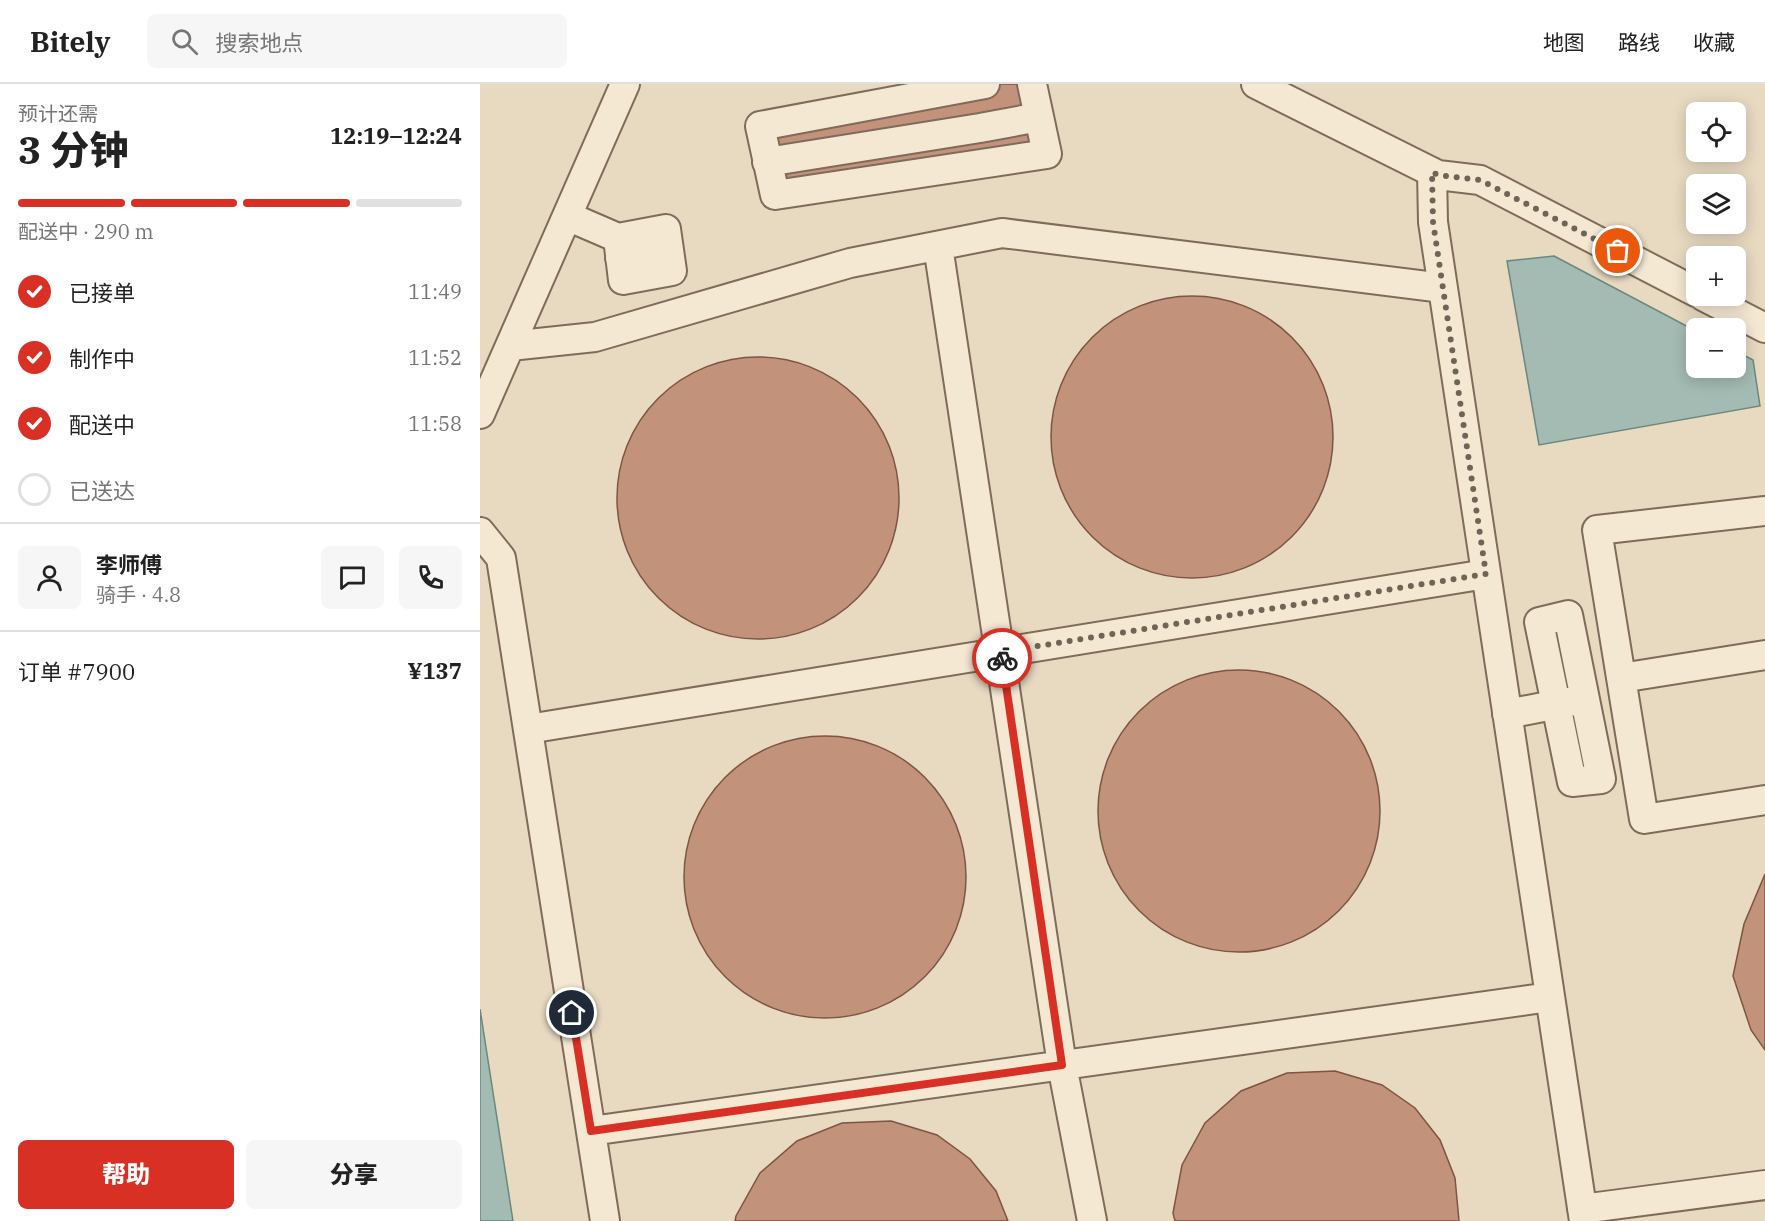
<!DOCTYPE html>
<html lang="zh">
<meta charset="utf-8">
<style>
body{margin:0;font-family:"IBM Plex Serif","Noto Sans SC",serif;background:#f6f6f6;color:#222;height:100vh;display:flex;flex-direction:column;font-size:22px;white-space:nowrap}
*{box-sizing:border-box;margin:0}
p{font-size:20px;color:#767676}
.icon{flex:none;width:33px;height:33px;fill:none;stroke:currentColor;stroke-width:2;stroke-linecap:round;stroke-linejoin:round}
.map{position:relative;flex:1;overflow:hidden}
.details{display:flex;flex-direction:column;background:#fff;width:480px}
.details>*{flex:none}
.buttons{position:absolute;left:1206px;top:18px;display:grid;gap:12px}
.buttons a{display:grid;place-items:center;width:60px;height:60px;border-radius:9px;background:#fff;box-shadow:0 3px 15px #0003;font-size:30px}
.pin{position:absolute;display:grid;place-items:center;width:51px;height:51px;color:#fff;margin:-26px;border:3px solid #fff;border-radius:50%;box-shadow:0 2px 6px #0007}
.courier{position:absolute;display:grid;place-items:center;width:60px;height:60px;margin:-30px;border:4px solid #d93025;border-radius:50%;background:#fff;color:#222;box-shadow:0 2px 8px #0007}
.headline em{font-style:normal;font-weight:800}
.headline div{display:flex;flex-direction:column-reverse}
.headline{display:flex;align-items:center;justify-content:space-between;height:102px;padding:0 18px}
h1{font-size:39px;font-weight:800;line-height:45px}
.bar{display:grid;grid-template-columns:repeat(4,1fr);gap:9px 6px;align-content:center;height:72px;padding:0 18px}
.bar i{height:8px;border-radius:4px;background:#e0e0e0}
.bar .current{background:#d93025}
.bar p{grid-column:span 4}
.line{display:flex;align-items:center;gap:15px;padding:0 18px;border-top:2px solid #e0e0e0}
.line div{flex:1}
.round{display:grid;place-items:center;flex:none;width:63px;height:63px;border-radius:9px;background:#f6f6f6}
ol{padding:0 18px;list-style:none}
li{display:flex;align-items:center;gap:18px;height:66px}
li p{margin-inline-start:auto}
li .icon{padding:6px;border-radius:50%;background:#d93025;color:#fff;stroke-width:4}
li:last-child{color:#767676}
li i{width:33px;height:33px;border:3px solid #e0e0e0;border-radius:50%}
.action{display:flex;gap:12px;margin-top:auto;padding:12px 18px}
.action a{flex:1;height:69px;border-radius:9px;background:#d93025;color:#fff;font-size:24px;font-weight:800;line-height:69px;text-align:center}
.action a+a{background:#f6f6f6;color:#222}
header{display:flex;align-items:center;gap:36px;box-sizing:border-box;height:84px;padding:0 30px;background:#fff;border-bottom:2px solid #e0e0e0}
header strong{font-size:28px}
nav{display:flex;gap:33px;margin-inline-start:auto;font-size:21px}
.search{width:420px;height:54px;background:#f6f6f6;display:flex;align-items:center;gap:15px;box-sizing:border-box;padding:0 21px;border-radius:9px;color:#767676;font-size:22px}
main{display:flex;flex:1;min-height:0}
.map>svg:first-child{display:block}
.water{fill:#a3bbb2;stroke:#6c887e;stroke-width:1.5}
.building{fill:#c3927b;stroke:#7d5543;stroke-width:1.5}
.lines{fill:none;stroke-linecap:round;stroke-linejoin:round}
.minor-casing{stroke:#806b5b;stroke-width:32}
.minor{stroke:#f4e8d3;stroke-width:28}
.done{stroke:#716456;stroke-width:6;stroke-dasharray:0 10.8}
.route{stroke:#d93025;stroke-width:8}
</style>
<header>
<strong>Bitely</strong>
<div class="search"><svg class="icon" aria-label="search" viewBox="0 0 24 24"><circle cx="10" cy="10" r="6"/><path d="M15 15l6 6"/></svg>搜索地点</div>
<nav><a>地图</a><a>路线</a><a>收藏</a></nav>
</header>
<main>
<section class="details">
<div class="headline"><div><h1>3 分钟</h1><p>预计还需</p></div><em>12:19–12:24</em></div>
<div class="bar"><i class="current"></i><i class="current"></i><i class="current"></i><i></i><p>配送中 · 290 m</p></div>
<ol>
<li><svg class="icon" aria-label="check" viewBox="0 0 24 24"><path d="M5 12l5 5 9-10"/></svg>已接单<p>11:49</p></li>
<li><svg class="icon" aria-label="check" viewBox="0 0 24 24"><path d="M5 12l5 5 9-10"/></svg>制作中<p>11:52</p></li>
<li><svg class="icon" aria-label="check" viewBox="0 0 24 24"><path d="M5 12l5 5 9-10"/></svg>配送中<p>11:58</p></li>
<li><i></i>已送达</li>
</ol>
<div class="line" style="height:108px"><a class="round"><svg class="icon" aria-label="person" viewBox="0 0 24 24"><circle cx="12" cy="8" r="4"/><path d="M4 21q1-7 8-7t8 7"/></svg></a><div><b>李师傅</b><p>骑手 · 4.8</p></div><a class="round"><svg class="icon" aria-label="chat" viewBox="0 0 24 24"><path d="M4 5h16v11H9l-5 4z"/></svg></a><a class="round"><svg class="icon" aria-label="phone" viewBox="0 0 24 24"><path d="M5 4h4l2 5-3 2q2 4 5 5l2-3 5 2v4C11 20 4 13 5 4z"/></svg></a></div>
<div class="line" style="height:78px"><div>订单 #7900</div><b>¥137</b></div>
<div class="action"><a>帮助</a><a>分享</a></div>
</section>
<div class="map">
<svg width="1285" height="1137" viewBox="0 0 1285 1137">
<rect width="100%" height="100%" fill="#e8d9c1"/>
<path class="water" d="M1074,172L1216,247V284H1256V267L1273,276L1280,322L1059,361L1027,177Z
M0,925L33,1137H0Z"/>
<path class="building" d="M468,0H558L573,76L286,120L267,36Z
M571 353a141 141 0 1 1 282 0a141 141 0 1 1-282 0Z
M137 414a141 141 0 1 1 282 0a141 141 0 1 1-282 0Z
M618 727a141 141 0 1 1 282 0a141 141 0 1 1-282 0Z
M204 793a141 141 0 1 1 282 0a141 141 0 1 1-282 0Z
M1285,790V966L1271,946L1253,892L1264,840Z
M855,987L902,1001L935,1024L960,1056L975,1094L979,1137H695L693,1129L702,1081L725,1039L761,1007L807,989Z
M411,1037L457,1051L490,1075L516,1107L528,1137H255L256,1132L280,1089L317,1057L362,1039Z"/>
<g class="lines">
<defs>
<path id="minor" d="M505,0L280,42L295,111L567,70L552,0
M776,0L958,91L1000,96L1216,208
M287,78L500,44L559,33
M952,88L953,138L1104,1137
M87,132L138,154
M186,145L192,187L143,196L138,154Z
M458,162L582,981L612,1137
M140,174L189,168
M1223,212L1285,244
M30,262L115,253L370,179L522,149L963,204
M0,330L145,0
M1285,427L1117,446L1164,735L1285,716
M0,448L21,474L125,1137
M1088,531L1121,695L1092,698L1059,538Z
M1141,594L1285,571
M1027,630L1094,617
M48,645L1006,490
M111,1047L1070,913
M1102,1125L1285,1101"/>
</defs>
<use href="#minor" class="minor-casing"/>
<use href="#minor" class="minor"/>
</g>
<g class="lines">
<path class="done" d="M522,574L521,568L1006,490L953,138L952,88L958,91L1000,96L1138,167"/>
<path class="route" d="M92,929L111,1047L582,981L522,574"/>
</g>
</svg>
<div class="buttons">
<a><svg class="icon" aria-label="locate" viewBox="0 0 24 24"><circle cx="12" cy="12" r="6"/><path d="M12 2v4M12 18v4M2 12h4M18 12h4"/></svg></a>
<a><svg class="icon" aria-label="layers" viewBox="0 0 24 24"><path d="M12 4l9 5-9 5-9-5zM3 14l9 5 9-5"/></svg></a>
<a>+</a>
<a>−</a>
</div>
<div class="pin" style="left:1138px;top:167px;background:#ea580c"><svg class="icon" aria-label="bag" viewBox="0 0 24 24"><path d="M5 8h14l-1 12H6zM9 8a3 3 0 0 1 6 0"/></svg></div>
<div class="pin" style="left:92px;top:929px;background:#1f2937"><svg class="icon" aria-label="home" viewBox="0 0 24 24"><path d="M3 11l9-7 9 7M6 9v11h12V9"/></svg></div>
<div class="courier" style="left:522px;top:574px"><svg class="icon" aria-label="bike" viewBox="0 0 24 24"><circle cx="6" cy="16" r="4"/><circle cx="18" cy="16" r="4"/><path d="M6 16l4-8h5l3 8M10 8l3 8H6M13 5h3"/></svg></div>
</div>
</main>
